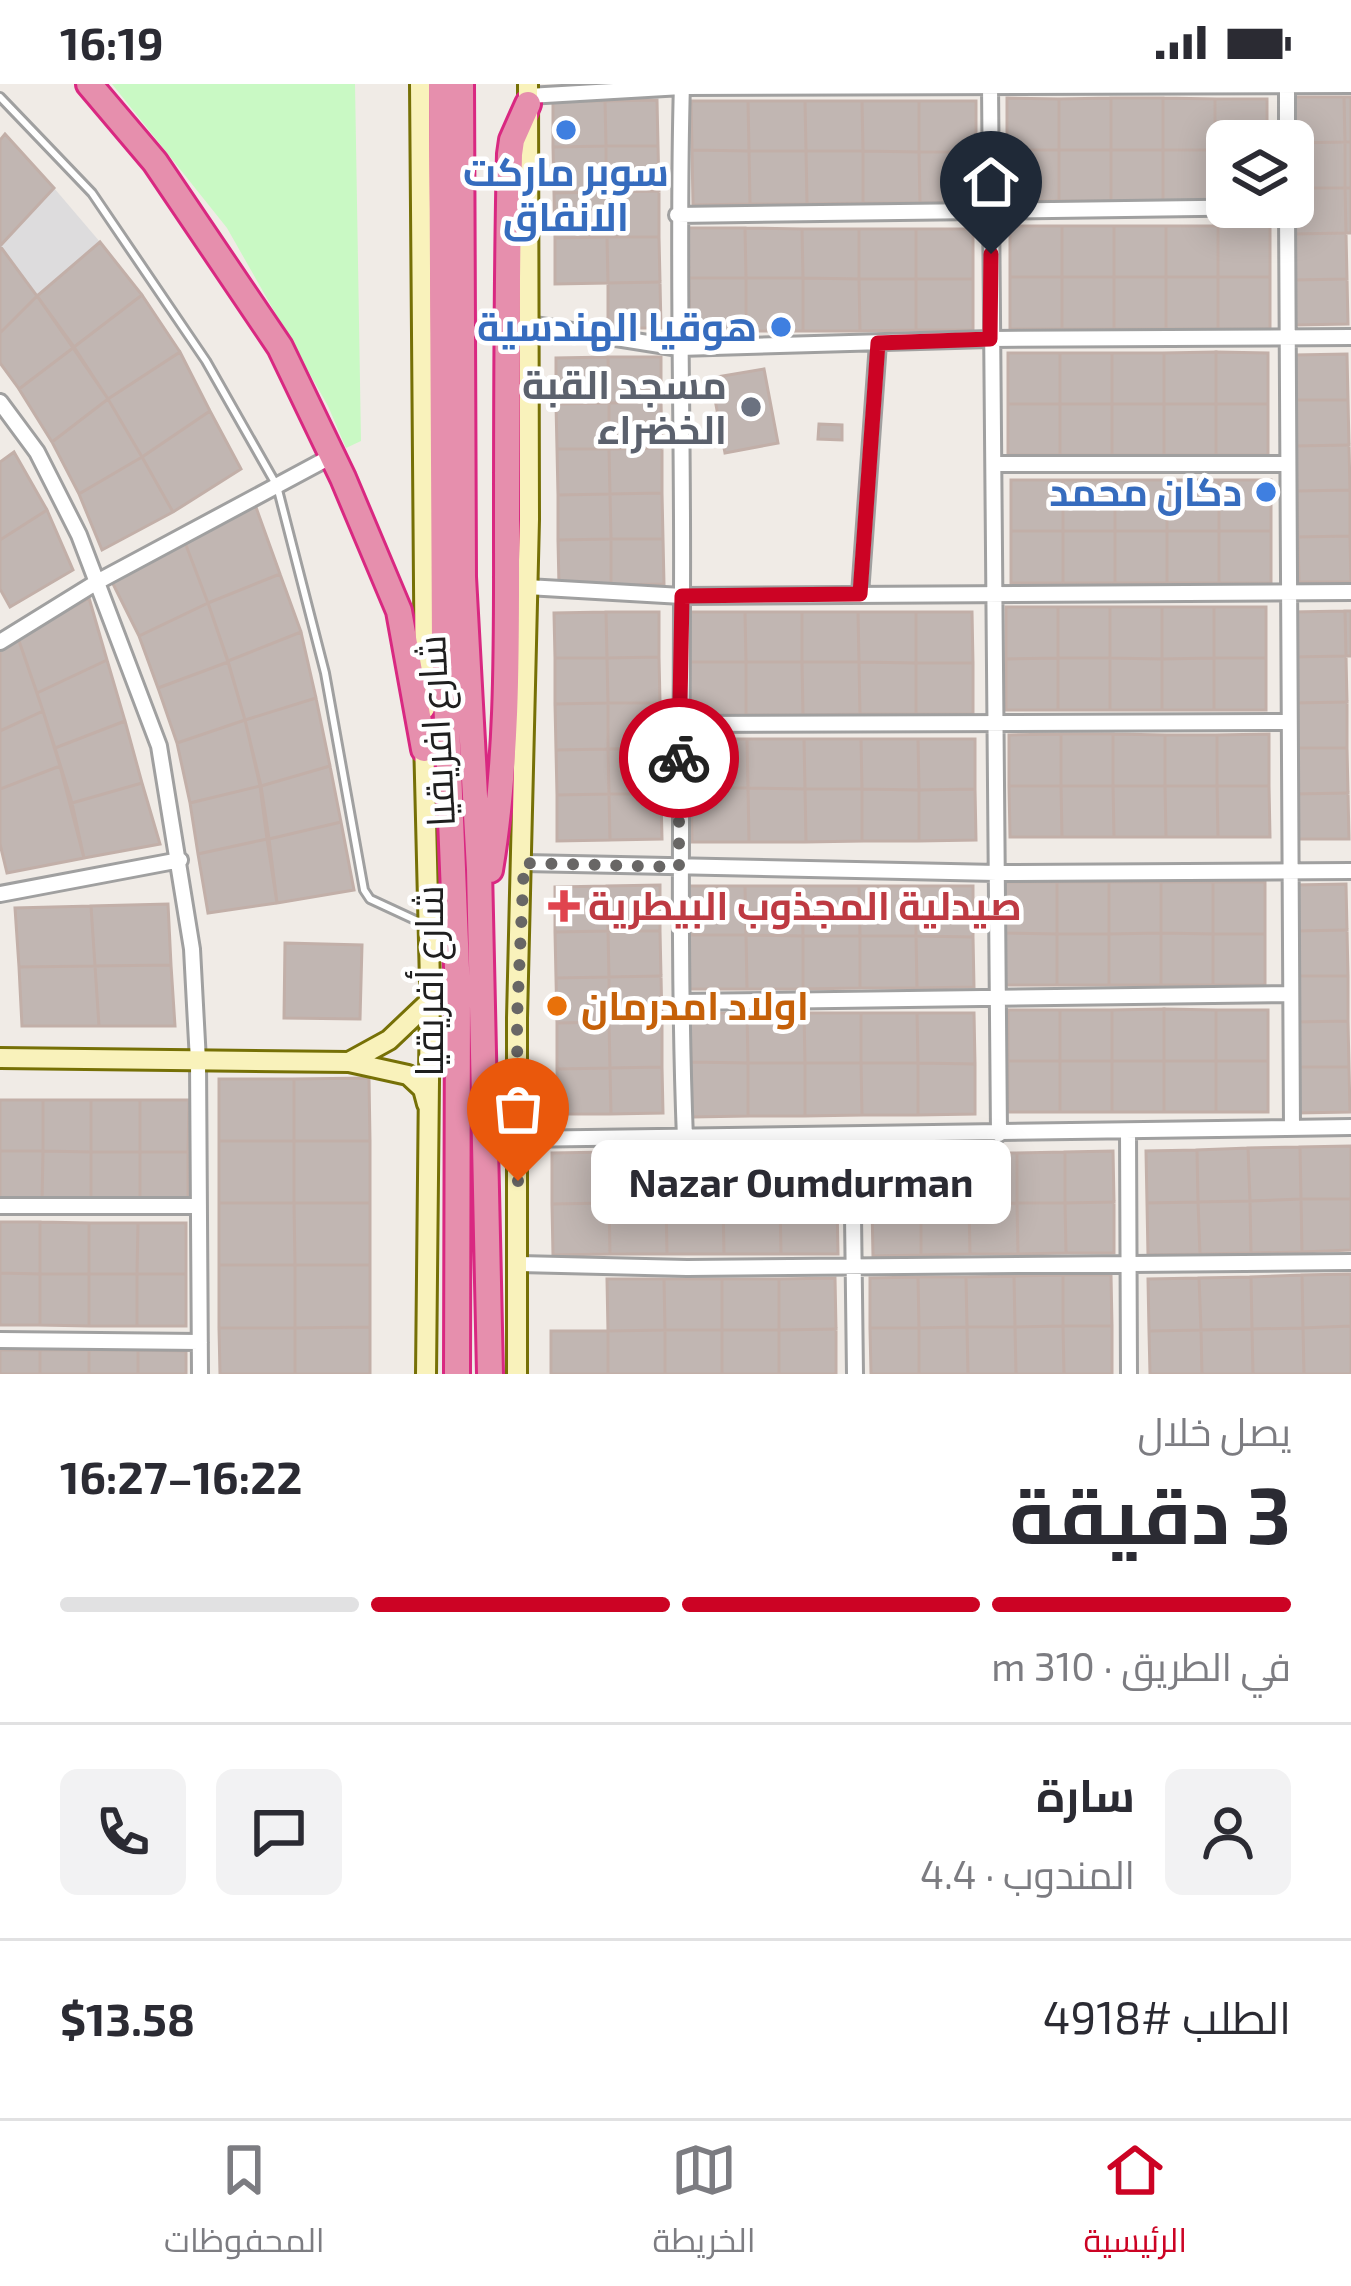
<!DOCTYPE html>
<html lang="ar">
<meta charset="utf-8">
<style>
body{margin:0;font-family:"Exo 2",Cairo,sans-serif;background:#f2f2f3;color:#2b2b33;direction:rtl;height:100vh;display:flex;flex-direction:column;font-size:45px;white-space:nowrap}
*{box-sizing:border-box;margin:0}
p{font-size:39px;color:#7c7c81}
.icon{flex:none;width:66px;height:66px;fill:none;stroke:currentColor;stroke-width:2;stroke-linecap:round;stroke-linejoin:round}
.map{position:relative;height:1290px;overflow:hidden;direction:ltr}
.sheet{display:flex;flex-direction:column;background:#fff;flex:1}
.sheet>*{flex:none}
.controls{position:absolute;left:1206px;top:36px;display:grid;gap:24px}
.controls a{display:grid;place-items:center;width:108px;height:108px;border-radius:18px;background:#fff;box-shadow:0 6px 30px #0003;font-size:60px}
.pin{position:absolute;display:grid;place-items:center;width:102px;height:102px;color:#fff;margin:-123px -51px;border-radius:50% 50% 50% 0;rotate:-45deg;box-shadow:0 0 12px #0007}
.pin .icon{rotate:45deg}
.courier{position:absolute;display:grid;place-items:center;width:120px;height:120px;margin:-60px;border:9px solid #cc0324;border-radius:50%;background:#fff;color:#222;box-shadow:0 3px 15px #0007}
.bubble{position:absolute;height:84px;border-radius:18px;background:#fff;box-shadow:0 6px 30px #0003;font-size:39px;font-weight:700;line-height:84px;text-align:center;direction:rtl}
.headline em{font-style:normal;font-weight:700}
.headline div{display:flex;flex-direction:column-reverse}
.headline{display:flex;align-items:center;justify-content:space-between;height:204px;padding:0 60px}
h1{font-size:78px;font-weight:700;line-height:90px}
.bar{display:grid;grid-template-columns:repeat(4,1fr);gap:18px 12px;align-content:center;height:144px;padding:0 60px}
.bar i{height:15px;border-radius:9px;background:#e1e1e2}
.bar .selected{background:#cc0324}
.bar p{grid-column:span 4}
.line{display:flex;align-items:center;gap:30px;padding:0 60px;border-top:3px solid #e1e1e2}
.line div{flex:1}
.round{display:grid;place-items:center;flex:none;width:126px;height:126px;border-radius:18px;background:#f2f2f3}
.status{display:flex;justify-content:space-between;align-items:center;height:84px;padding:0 60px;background:#fff;direction:ltr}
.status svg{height:33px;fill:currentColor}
.tab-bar{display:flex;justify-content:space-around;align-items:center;height:168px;border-top:3px solid #e1e1e2;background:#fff;font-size:33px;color:#7c7c81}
.tab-bar a{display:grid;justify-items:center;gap:6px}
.tab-bar .selected{color:#cc0324}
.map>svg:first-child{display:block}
.residential{fill:#dddcdd}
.park{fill:#c9f9c4}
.building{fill:#c1b6b2;stroke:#c2afa8;stroke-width:3}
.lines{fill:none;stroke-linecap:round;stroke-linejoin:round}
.lane-casing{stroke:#a0a0a0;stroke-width:12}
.street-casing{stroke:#a0a0a0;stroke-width:20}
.secondary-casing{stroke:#767006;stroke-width:24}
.highway-casing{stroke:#d92881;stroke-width:30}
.lane{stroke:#fff;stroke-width:6}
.street{stroke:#fff;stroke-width:14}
.secondary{stroke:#f9f2bb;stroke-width:18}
.highway{stroke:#e68fad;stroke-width:24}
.done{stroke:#686665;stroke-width:12;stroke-dasharray:0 21.6}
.route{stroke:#cc0324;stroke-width:15}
.shop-dot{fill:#3f7fe0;stroke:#fff;stroke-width:4.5}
.worship-dot{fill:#6b7280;stroke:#fff;stroke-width:4.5}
.health-dot{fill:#e0444e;stroke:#fff;stroke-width:4.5}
.food-dot{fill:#e8710a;stroke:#fff;stroke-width:4.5}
.labels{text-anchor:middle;stroke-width:9;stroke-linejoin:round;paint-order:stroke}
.shop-label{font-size:39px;font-weight:bold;fill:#366cbe;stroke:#fff;text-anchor:end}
.worship-label{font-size:39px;font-weight:bold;fill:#5b616d;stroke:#fff;text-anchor:end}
.street-label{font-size:39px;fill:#1f1f1f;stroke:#fff}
.health-label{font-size:39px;font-weight:bold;fill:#be3a42;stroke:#fff;text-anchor:start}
.food-label{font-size:39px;font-weight:bold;fill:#c56008;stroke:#fff;text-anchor:start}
</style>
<div class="status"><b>16:19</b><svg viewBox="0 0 49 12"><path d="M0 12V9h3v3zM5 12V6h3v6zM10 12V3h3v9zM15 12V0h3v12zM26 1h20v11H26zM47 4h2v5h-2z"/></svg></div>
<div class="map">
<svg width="1351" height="1290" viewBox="0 0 1351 1290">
<rect width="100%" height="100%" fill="#f0ebe6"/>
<path class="residential" d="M54,104L100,158L37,212L0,162Z"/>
<path class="park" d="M112,0H355L361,357L346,364L328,322L227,144Z"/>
<path class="building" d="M1292,13H1344L1345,58L1293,59Z
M1344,13H1351V58H1345Z
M1007,14L1059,15V66H1007Z
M1111,14V66H1059V15Z
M1111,14H1163V66H1111Z
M1163,14L1215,15V66H1163Z
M1215,15H1267V57H1227V66H1215Z
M657,16L658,62H606L605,17Z
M553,17H605L606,62L553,63Z
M691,17H748L749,67L692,66Z
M748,17H805L806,67H749Z
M805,17H862L863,67H806Z
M862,17H919V68L863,67Z
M919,17H976V68H919Z
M5,50L54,104L0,162V56Z
M1345,58H1351V104H1345Z
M1345,58V104H1293V59Z
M606,62V108L554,109L553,63Z
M606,62H658L659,107L606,108Z
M692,66L749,67L750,120L693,121Z
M1007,66H1059V117H1007Z
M1059,66H1111V117H1059Z
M1111,66H1163V117H1111Z
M1163,66H1215V117H1163Z
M1215,66H1227V117H1215Z
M749,67H806L807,120H750Z
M806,67H863V119L807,120Z
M863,67L919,68L920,119H863Z
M919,68H976V119H920Z
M1293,104H1345L1346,149L1294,150Z
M1345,104H1351V149H1346Z
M659,107V153H607L606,108Z
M606,108L607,153L555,154L554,109Z
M1010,142H1062V193H1010Z
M1062,142H1114V193H1062Z
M1114,142H1166V193H1114Z
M1166,142H1218V193H1166Z
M1218,142H1270V193H1218Z
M688,144H745L746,194H689Z
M745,144L802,145L803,194H746Z
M802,145H859V195L803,194Z
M859,145H916V195H859Z
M916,145H973V195H916Z
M1346,149L1347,195L1294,196V150Z
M607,153H659L660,198L608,199Z
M607,153L608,199L555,200V154Z
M100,158L142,211L74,263L37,212Z
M0,162L37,212L0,249Z
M1010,193H1062V245H1010Z
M1062,193H1114V245H1062Z
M1114,193H1166V245H1114Z
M1166,193H1218V245H1166Z
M1218,193H1270V245H1218Z
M689,194H746V247L690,248Z
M746,194H803V247H746Z
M803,194L859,195L860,247H803Z
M859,195H916V246L860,247Z
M916,195H973V246H916Z
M1347,195L1348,240L1295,241L1294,196Z
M660,198L661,244H608V199Z
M142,211L180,268L108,315L74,263Z
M37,212L73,264L19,305L0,279V249Z
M73,264L108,315L52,358L19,305Z
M180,268L210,327L142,373L108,315Z
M1216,268V320H1164V269Z
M1216,268L1268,269V320H1216Z
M1008,269H1060V320H1008Z
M1060,269H1112V320H1060Z
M1112,269H1164V320H1112Z
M1347,270L1348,316H1296L1295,271Z
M608,273H661V318L609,319Z
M608,273L609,319L556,320V274Z
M764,285L778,359L725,369L711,294Z
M108,315L142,373L79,410L52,358Z
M1296,316H1348L1349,361L1296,362Z
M661,318L662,364L609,365V319Z
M609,319V365H557L556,320Z
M1008,320H1060V371H1008Z
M1060,320H1112V371H1060Z
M1112,320H1164V371H1112Z
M1164,320H1216V371H1164Z
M1216,320H1268V371H1216Z
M210,327L241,385L173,428L142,373Z
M819,340L842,341V356L818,355Z
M1349,361L1350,406L1297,407L1296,362Z
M662,364V409L610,410L609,365Z
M557,365H609L610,410L558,411Z
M14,368L47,426L0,456V378Z
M142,373L173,428L102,466L79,410Z
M1011,396H1063V447H1011Z
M1063,396H1115V447H1063Z
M1115,396H1167V447H1115Z
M1167,396H1219V447H1167Z
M1219,396H1271V447H1219Z
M1350,406V452L1298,453L1297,407Z
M662,409L663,455H611L610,410Z
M610,410L611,455L558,456V411Z
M253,415L280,490L208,519L184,456Z
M47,426L73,486L10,523L0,505V456Z
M1011,447H1063V499H1011Z
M1063,447H1115V499H1063Z
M1115,447H1167V499H1115Z
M1167,447H1219V499H1167Z
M1219,447H1271V499H1219Z
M1350,452L1351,498H1299L1298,453Z
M611,455V501L559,502L558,456Z
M611,455H663L664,500L611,501Z
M184,456L208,519L139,552L110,494Z
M280,490L301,548L228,577L208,519Z
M89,514L107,576L37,609L18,554Z
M208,519L228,578L158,604L139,552Z
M1006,523H1058V574L1006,575Z
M1058,523H1110V574H1058Z
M1110,523H1162V575L1110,574Z
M1162,523H1214V574L1162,575Z
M1214,523H1266V574H1214Z
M1345,527H1351V572H1346Z
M1345,527L1346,572L1294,573L1293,528Z
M606,528H659V573L607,574Z
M606,528L607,574H555L554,529Z
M688,528H745L746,578H689Z
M745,528H802V578H746Z
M802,528H858L859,578H802Z
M858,528H916V579L859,578Z
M916,528H972L973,579H916Z
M301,548L316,614L245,636L228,577Z
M18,554L43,627L0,647V564Z
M1346,572L1347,618L1294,619V573Z
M659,573L660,619H608L607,574Z
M555,574H607L608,619L555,620Z
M1058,574V626H1006V575Z
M1058,574H1110V626H1058Z
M1110,574L1162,575V626H1110Z
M1214,574H1266V626H1214Z
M1214,574V626H1162V575Z
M107,576L125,637L55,664L37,609Z
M228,578L245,636L177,659L158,604Z
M689,578H746V631L690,632Z
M746,578H802L803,631H746Z
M802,578H859L860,630L803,631Z
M859,578L916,579V630H860Z
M916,579H973V630H916Z
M316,614L330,682L261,702L245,636Z
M1347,618V664H1295L1294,619Z
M608,619H660L661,664L608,665Z
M608,619V665L556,666L555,620Z
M43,627L60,682L0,705V647Z
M245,636L260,702L190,719L177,659Z
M125,637L142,699L72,719L55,664Z
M1061,650V702H1009V651Z
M1061,650H1113V702H1061Z
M1113,650L1165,651V702H1113Z
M1269,650V702H1217V651Z
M1165,651H1217V702H1165Z
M690,655H747L748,704H691Z
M747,655H804L805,705L748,704Z
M804,655H861L862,705H805Z
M861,655H918L919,706L862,705Z
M918,655H975V705L919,706Z
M661,664V710H609L608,665Z
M1295,664H1347L1348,709L1296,710Z
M608,665L609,710L557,711L556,666Z
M60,682L84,774L7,789L0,760V705Z
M330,682L341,738L269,755L261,702Z
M142,699L160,760L84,774L72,719Z
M260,702L267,755L198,770L190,719Z
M1009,702H1061L1062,753H1010Z
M1061,702H1113L1114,753H1062Z
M1113,702H1165L1166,753H1114Z
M1165,702H1217L1218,753H1166Z
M1217,702H1269L1270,753H1218Z
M691,704H748L749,758H692Z
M748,704L805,705L806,758H749Z
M805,705H862V757L806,758Z
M862,705L919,706V757H862Z
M975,705L976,756L919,757V706Z
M1348,709L1349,755H1296V710Z
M609,710L610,756L557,757V711Z
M609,710H661L662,755L610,756Z
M341,738L354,806L277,819L269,755Z
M267,755L277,819L208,829L198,770Z
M1005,798H1057V850L1005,849Z
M1057,798H1109V850H1057Z
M1109,798H1161V849L1109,850Z
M1161,798H1213V850L1161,849Z
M1213,798H1265V850H1213Z
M1346,800L1347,846L1295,847L1294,801Z
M660,801V847H608L607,802Z
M607,802L608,847L555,848V803Z
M688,802H745L746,851H689Z
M745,802H802L803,852L746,851Z
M802,802H859L860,852H803Z
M859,802H916V852H860Z
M916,802H973V853L916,852Z
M168,820L171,881L95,882L91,822Z
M91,822L95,882L19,883L15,824Z
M1347,846L1348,892H1295V847Z
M608,847H660L661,892L609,893Z
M608,847L609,893L556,894L555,848Z
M1005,849L1057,850V901H1005Z
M1161,849V901H1109V850Z
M1161,849L1213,850V901H1161Z
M1057,850H1109V901H1057Z
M1213,850H1265V901H1213Z
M689,851H746L747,905H690Z
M746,851L803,852V905H747Z
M803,852H860V904L803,905Z
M860,852H916L917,904H860Z
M916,852L973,853L974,903L917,904Z
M285,859L362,861L360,935L284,934Z
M171,881L175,942H99L95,882Z
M95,882L99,942H22L19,883Z
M661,892L662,938H609V893Z
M1295,892H1348V937L1296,938Z
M609,893V938L557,939L556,894Z
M1164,925V977H1112V926Z
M1164,925L1216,926V977H1164Z
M1008,926H1060V977H1008Z
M1060,926H1112V977H1060Z
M1216,926H1268V977H1216Z
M690,929H747L748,979L691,978Z
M747,929H804L805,979H748Z
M804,929H861V979H805Z
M861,929H917L918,979H861Z
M917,929H974L975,980L918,979Z
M1348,937L1349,983H1296V938Z
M609,938L610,984L557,985V939Z
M609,938H662V983L610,984Z
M1008,977H1060V1028H1008Z
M1060,977H1112V1028H1060Z
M1112,977H1164V1028H1112Z
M1164,977H1216V1028H1164Z
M1216,977H1268V1028H1216Z
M691,978L748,979V1032L692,1033Z
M748,979H805V1032H748Z
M805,979H861L862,1031L805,1032Z
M861,979H918V1031H862Z
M918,979L975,980V1030L918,1031Z
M662,983L663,1029L611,1030L610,984Z
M1296,983H1349L1350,1028L1297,1029Z
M610,984L611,1030H558L557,985Z
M369,994L370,1057H294V995Z
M219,995H294V1057H219Z
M0,1016H43V1067H0Z
M43,1016H91V1068L43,1067Z
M91,1016H140V1068H91Z
M140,1016H189L188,1068H140Z
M219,1057H294V1119H219Z
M294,1057H370V1119H294Z
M1351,1062V1115H1301L1300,1063Z
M1300,1063L1301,1115L1250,1117L1248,1064Z
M1248,1064L1250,1117L1198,1118L1197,1066Z
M1197,1066L1198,1118L1147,1119L1146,1067Z
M0,1067H43L42,1119H0Z
M43,1067L91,1068V1119H42Z
M780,1067V1119H723V1068Z
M780,1067H837V1118L780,1119Z
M1113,1067L1114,1118L1065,1119V1068Z
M91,1068H140V1119H91Z
M140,1068H188V1120L140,1119Z
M609,1068V1119L552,1120V1069Z
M609,1068H666V1119H609Z
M666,1068H723V1119H666Z
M1065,1068V1119H1017V1069Z
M968,1069L969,1120H921L920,1070Z
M968,1069H1017V1119L969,1120Z
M872,1070H920L921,1120L872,1121Z
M1301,1115L1302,1168L1251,1169L1250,1117Z
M1301,1115H1351V1166L1302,1168Z
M1250,1117L1251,1169L1200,1170L1198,1118Z
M837,1118L838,1170H781L780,1119Z
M1114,1118V1169H1066L1065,1119Z
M1198,1118L1200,1170L1148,1171L1147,1119Z
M219,1119H294L295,1181H219Z
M294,1119H370V1181H295Z
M609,1119L610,1170L553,1171L552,1120Z
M609,1119H666L667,1170H610Z
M666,1119H723L724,1170H667Z
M723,1119H780L781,1170H724Z
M1017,1119H1065L1066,1169L1018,1170Z
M1017,1119L1018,1170H970L969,1120Z
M921,1120V1171L873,1172L872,1121Z
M921,1120H969L970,1170L921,1171Z
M0,1138H40V1190L0,1189Z
M40,1138L89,1139V1190H40Z
M89,1139H138L137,1190H89Z
M138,1139H186V1190H137Z
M219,1181H295V1244H219Z
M295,1181H370V1243L295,1244Z
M0,1189L40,1190V1241H0Z
M40,1190H89V1242L40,1241Z
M89,1190H137V1242H89Z
M137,1190H186V1242H137Z
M1351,1190V1242L1303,1244L1302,1191Z
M1063,1191V1242L1015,1243L1014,1192Z
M1063,1191H1111L1112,1242H1063Z
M1302,1191L1303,1244L1252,1245L1251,1193Z
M1014,1192L1015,1243H967L966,1193Z
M918,1193H966L967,1243L919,1244Z
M918,1193L919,1244H870V1194Z
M1251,1193L1252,1245L1201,1246L1199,1194Z
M835,1194L836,1245L779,1246V1195Z
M1199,1194L1201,1246L1149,1247L1148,1195Z
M607,1195H664L665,1246L608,1247Z
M664,1195H722V1246H665Z
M722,1195H779V1246H722Z
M1063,1242H1112V1290H1064Z
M1063,1242L1064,1290H1016L1015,1243Z
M1351,1242V1290H1304L1303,1244Z
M370,1243V1290H295V1244Z
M967,1243L968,1290H919V1244Z
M967,1243H1015L1016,1290H968Z
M219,1244H295V1290H220Z
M870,1244H919V1290H871Z
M1303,1244L1304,1290H1253L1252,1245Z
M836,1245V1290H779V1246Z
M1252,1245L1253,1290H1202L1201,1246Z
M665,1246V1290H608V1247Z
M665,1246H722V1290H665Z
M722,1246H779V1290H722Z
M1201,1246L1202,1290H1150L1149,1247Z
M551,1247H608V1290H551Z
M0,1266H40V1290H0Z
M40,1266H89V1290H40Z
M89,1266H138V1290H89Z
M138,1266L186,1267V1290H138Z"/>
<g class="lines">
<defs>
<path id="lane" d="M0,13L92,109L206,277L277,402L325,589L364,806L370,815L426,841"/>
<path id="street" d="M682,0C677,170 683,339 682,510C682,692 678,873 685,1055
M990,0L999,1050
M1287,0V57
M528,12L682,3L1351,1
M1287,123L1292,1044
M677,131L1273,123
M528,240L679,264L990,255L1351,253
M0,318L37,368L79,451L159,662L192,865L198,977L200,1290
M994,380H1288
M527,503L682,512L1351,508
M860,510L878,259
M0,558L97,498L332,372
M679,640L1289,638
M524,779L997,789L1351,787
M0,810L180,776
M680,918L1291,910
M1128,1047L1129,1290
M852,1052L855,1290
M516,1055L1351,1043
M0,1122H199
M519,1180L687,1184L1351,1178
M0,1256L200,1258"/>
<path id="secondary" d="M420,0L425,625
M424,653L430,899L426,1290
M0,974L349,978L408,991L423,1005L427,1020
M349,978L389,956L429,918
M517,1290V934L529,435L528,0"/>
<path id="highway" d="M89,0L155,78L280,263L343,394L399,527L424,665
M441,0L444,562L458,909L457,1290
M461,0L463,493L479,785L490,1290
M490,786C509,672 507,554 507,438C507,315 507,192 510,70L512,56L528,20"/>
</defs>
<use href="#lane" class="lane-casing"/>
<use href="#street" class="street-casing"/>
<use href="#secondary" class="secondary-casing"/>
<use href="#highway" class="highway-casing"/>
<use href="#lane" class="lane"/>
<use href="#street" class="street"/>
<use href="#secondary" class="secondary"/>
<use href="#highway" class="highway"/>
</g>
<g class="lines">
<path class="done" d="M518,1097L517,934L524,779L679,783V674"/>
<path class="route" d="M679,674L682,512L860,510L878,259L990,255L991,170"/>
</g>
<g class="shop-dot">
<circle cx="566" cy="46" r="12"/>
<circle cx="781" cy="243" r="12"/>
<circle cx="1266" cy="408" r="12"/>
</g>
<circle class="worship-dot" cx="751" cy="323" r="12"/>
<path class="health-dot" d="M558 804h12v12h12v12h-12v12h-12v-12h-12v-12h12z"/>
<circle class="food-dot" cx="557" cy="922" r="12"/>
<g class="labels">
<g class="shop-label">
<text x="566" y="102" text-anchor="middle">سوبر ماركت<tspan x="566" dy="45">الانفاق</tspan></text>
<text x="757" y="257">هوقيا الهندسية</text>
<text x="1242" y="422">دكان محمد</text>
</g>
<g class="worship-label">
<text x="727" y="315">مسجد القبة<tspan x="727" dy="45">الخضراء</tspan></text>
</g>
<g class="street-label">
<text transform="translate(436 647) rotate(-93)" y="14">شارع افريقيا</text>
<text transform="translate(429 897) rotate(-90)" y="14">شارع أفريقيا</text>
</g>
<g class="health-label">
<text x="588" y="836">صيدلية المجذوب البيطرية</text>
</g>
<g class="food-label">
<text x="581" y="936">اولاد امدرمان</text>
</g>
</g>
</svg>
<div class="controls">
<a><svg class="icon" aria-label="layers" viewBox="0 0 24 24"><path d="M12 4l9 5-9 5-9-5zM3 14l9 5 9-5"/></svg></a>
</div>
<div class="pin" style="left:518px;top:1097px;background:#ea580c"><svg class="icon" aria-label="bag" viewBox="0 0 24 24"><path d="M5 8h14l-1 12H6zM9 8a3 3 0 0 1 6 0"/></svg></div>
<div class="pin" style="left:991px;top:170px;background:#1f2937"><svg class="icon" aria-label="home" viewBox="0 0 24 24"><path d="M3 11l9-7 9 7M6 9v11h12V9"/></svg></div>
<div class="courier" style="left:679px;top:674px"><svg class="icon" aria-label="bike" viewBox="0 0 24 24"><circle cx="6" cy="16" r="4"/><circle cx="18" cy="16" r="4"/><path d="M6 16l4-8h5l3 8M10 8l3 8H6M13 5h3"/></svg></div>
<div class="bubble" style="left:591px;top:1056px;width:420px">Nazar Oumdurman</div>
</div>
<section class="sheet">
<div class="headline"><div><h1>3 دقيقة</h1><p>يصل خلال</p></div><em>16:22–16:27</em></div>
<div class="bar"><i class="selected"></i><i class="selected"></i><i class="selected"></i><i></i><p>في الطريق · 310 m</p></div>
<div class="line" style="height:216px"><a class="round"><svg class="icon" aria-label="person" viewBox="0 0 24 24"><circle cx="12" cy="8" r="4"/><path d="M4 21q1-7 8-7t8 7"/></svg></a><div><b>سارة</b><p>المندوب · 4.4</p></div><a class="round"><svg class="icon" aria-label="chat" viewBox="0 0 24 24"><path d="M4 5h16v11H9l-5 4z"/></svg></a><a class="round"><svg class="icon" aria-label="phone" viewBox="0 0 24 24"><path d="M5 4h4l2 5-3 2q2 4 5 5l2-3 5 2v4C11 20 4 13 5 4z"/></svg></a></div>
<div class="line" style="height:156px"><div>الطلب #4918</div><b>$13.58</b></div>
</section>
<nav class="tab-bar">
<a class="selected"><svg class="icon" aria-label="home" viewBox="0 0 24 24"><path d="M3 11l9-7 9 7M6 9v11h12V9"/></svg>الرئيسية</a>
<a><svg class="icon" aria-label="map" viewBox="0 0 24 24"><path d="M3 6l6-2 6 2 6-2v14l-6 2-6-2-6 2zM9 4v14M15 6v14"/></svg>الخريطة</a>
<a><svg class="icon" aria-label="saved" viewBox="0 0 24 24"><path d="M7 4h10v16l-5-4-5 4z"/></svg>المحفوظات</a>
</nav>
